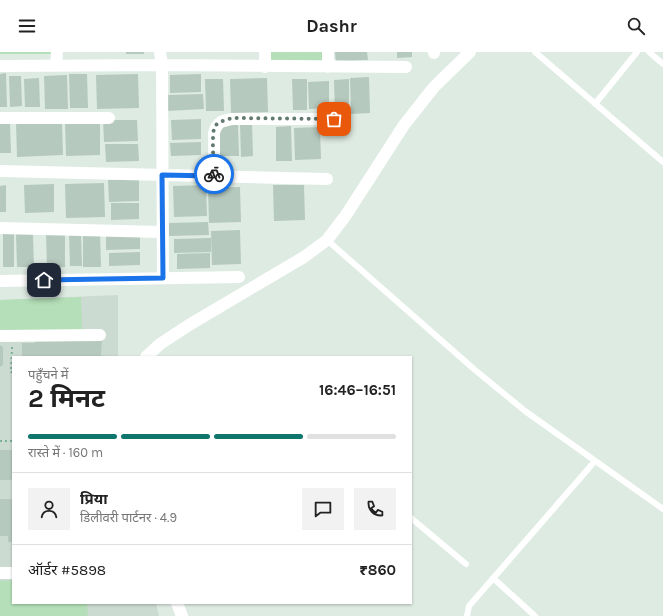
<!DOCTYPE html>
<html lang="hi">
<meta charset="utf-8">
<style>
body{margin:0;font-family:Karla,"Noto Sans Devanagari",sans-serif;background:#f2f2f2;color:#222;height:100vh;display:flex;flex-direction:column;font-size:15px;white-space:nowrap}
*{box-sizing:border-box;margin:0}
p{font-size:13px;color:#767676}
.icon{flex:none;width:22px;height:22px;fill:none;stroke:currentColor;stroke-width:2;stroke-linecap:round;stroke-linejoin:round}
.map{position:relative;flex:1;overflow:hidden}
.details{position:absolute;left:12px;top:304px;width:400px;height:248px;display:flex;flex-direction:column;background:#fff;border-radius:0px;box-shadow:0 1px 3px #0004}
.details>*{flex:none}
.pin{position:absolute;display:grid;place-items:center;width:34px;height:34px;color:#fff;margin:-17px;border-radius:8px;box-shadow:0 2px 6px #0006}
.courier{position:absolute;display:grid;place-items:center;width:40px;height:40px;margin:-20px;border:3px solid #1a73e8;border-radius:50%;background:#fff;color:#222;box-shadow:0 1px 5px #0007}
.overview em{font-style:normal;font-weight:700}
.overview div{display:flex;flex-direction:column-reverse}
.overview{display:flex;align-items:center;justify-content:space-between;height:68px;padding:0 16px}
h1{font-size:26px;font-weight:700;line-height:30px}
.bar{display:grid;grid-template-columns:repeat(4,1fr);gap:6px 4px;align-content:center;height:48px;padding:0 16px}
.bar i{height:5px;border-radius:3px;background:#e0e0e0}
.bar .on{background:#0f766e}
.bar p{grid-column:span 4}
.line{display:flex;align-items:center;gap:10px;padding:0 16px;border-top:1px solid #e0e0e0}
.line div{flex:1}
.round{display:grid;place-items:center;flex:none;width:42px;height:42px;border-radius:0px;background:#f2f2f2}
header{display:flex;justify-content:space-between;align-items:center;height:52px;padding:0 16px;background:#fff;font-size:18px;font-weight:700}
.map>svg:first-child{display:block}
.built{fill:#ccdbd2}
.green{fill:#b4dfb8}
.building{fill:#b6c9be}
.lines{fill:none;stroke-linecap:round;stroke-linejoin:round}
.path{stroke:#7bb297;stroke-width:2;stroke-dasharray:2 3;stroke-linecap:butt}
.lane{stroke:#fff;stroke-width:6}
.street{stroke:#fff;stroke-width:12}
.done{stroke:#61796e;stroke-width:4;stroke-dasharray:0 7.2}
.route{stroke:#1a73e8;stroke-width:5}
</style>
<header><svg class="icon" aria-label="menu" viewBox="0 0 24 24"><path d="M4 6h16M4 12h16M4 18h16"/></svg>Dashr<svg class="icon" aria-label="search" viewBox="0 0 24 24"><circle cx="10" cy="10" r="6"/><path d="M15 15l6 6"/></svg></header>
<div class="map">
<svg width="663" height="564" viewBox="0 0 663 564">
<rect width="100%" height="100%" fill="#deebe3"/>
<path class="built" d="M118,243V305H13V551H156L159,564H0V248Z"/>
<path class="green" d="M0,0H54V2H0Z
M270,0H326V10L270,9Z
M81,245L82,277L6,279L0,277V248Z
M13,528V551H87L88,564H0V529Z"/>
<path class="building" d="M126,0H144V2H126Z
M335,0H367L368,8L336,10Z
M397,0H412V5L397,6Z
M6,21L7,55H0V22Z
M69,22H87L88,56H70Z
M138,22L139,56L97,57L96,23Z
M201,22V40L170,41V23Z
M67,23L68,57H45L44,24Z
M9,24H21L22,54L10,55Z
M369,25L370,61L351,62L350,26Z
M39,26L40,55H25L24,27Z
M267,26L268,60L231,61L230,27Z
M205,27H223L224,59H206Z
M292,27H307V58H293Z
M349,27V62L335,63L334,28Z
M329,29V56L309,57L308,30Z
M203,42L204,57L167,59V43Z
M201,67V87L172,88L171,68Z
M103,68H137L138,89L104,90Z
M62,69L63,103L17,105L16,70Z
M65,70H100V103L66,104Z
M0,71H10L11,101H0Z
M240,71H252L253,104L241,105Z
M219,73H238L239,104H220Z
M291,74L292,109H276V75Z
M320,75L321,107L295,108L294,76Z
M201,90V103L171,104L170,91Z
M105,92H138L139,109L106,110Z
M139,127V149L109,150L108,128Z
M104,131L105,165L66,166L65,132Z
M54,132V160L25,161L24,133Z
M6,133V160H0V134Z
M206,133L207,164L174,165L173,134Z
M273,133H304L305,168L274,169Z
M240,135L241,170L209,171L208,136Z
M111,151H139V167L111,168Z
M208,170L209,183L169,184V171Z
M240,178L241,212L212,213L211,179Z
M65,179V215L47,216L46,180Z
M69,180H81L82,214H70Z
M100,180L101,215H83V181Z
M14,181V215H3V182Z
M16,182H33L34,215H17Z
M140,183V197L106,198V184Z
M211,186V200L174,201V187Z
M140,200V213L109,214V201Z
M210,201V216L177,217V202Z
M35,287H102L101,304L22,305V291H35Z
M0,293L3,295V313L0,315Z
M0,398H13V428H0Z
M0,447H13V490H8V484H0Z"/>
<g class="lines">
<path class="path" d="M12,295L11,320H13
M0,389H13"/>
<path class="lane" d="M535,0L663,110
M649,0L663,12
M595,52L637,0
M327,188L475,318L525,359L663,457
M411,466L466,512
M493,526L535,564
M467,564L469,554L595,409"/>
<path class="street" d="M160,0L162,13L163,226
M434,0V1
M0,14L162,13L406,15
M56,14L57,0
M265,15V0
M328,15V0
M0,66H109
M0,119L327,127
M214,124V81C217,70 221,69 232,67H334
M0,176L162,180
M0,229L239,225
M0,284L100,283
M146,305L160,292L189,273L304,205L327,188L346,163L404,73L434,35L470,0
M0,521H13
M177,551L182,564"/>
</g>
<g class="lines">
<path class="done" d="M214,122C214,112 211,81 215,74C219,69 226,68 232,66L334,67"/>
<path class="route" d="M44,228L163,226L162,123L214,124V122"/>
</g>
</svg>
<div class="pin" style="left:334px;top:67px;background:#ea580c"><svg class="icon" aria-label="bag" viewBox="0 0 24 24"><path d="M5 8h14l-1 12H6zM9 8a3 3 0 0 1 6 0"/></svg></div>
<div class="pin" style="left:44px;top:228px;background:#1f2937"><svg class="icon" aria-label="home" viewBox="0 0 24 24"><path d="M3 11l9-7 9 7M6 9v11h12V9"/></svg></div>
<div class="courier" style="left:214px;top:122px"><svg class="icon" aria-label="bike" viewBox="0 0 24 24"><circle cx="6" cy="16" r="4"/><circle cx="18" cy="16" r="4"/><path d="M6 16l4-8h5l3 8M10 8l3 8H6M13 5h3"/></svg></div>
<section class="details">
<div class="overview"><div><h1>2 मिनट</h1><p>पहुँचने में</p></div><em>16:46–16:51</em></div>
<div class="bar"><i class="on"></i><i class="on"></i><i class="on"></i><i></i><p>रास्ते में · 160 m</p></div>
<div class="line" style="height:72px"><a class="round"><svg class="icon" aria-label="person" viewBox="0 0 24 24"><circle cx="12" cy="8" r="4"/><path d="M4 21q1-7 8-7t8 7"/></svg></a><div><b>प्रिया</b><p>डिलीवरी पार्टनर · 4.9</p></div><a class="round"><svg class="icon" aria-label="chat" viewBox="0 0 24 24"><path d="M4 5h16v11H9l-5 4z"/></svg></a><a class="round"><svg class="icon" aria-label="phone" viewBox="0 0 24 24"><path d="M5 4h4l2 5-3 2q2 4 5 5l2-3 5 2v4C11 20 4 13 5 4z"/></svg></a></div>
<div class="line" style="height:52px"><div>ऑर्डर #5898</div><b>₹860</b></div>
</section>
</div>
